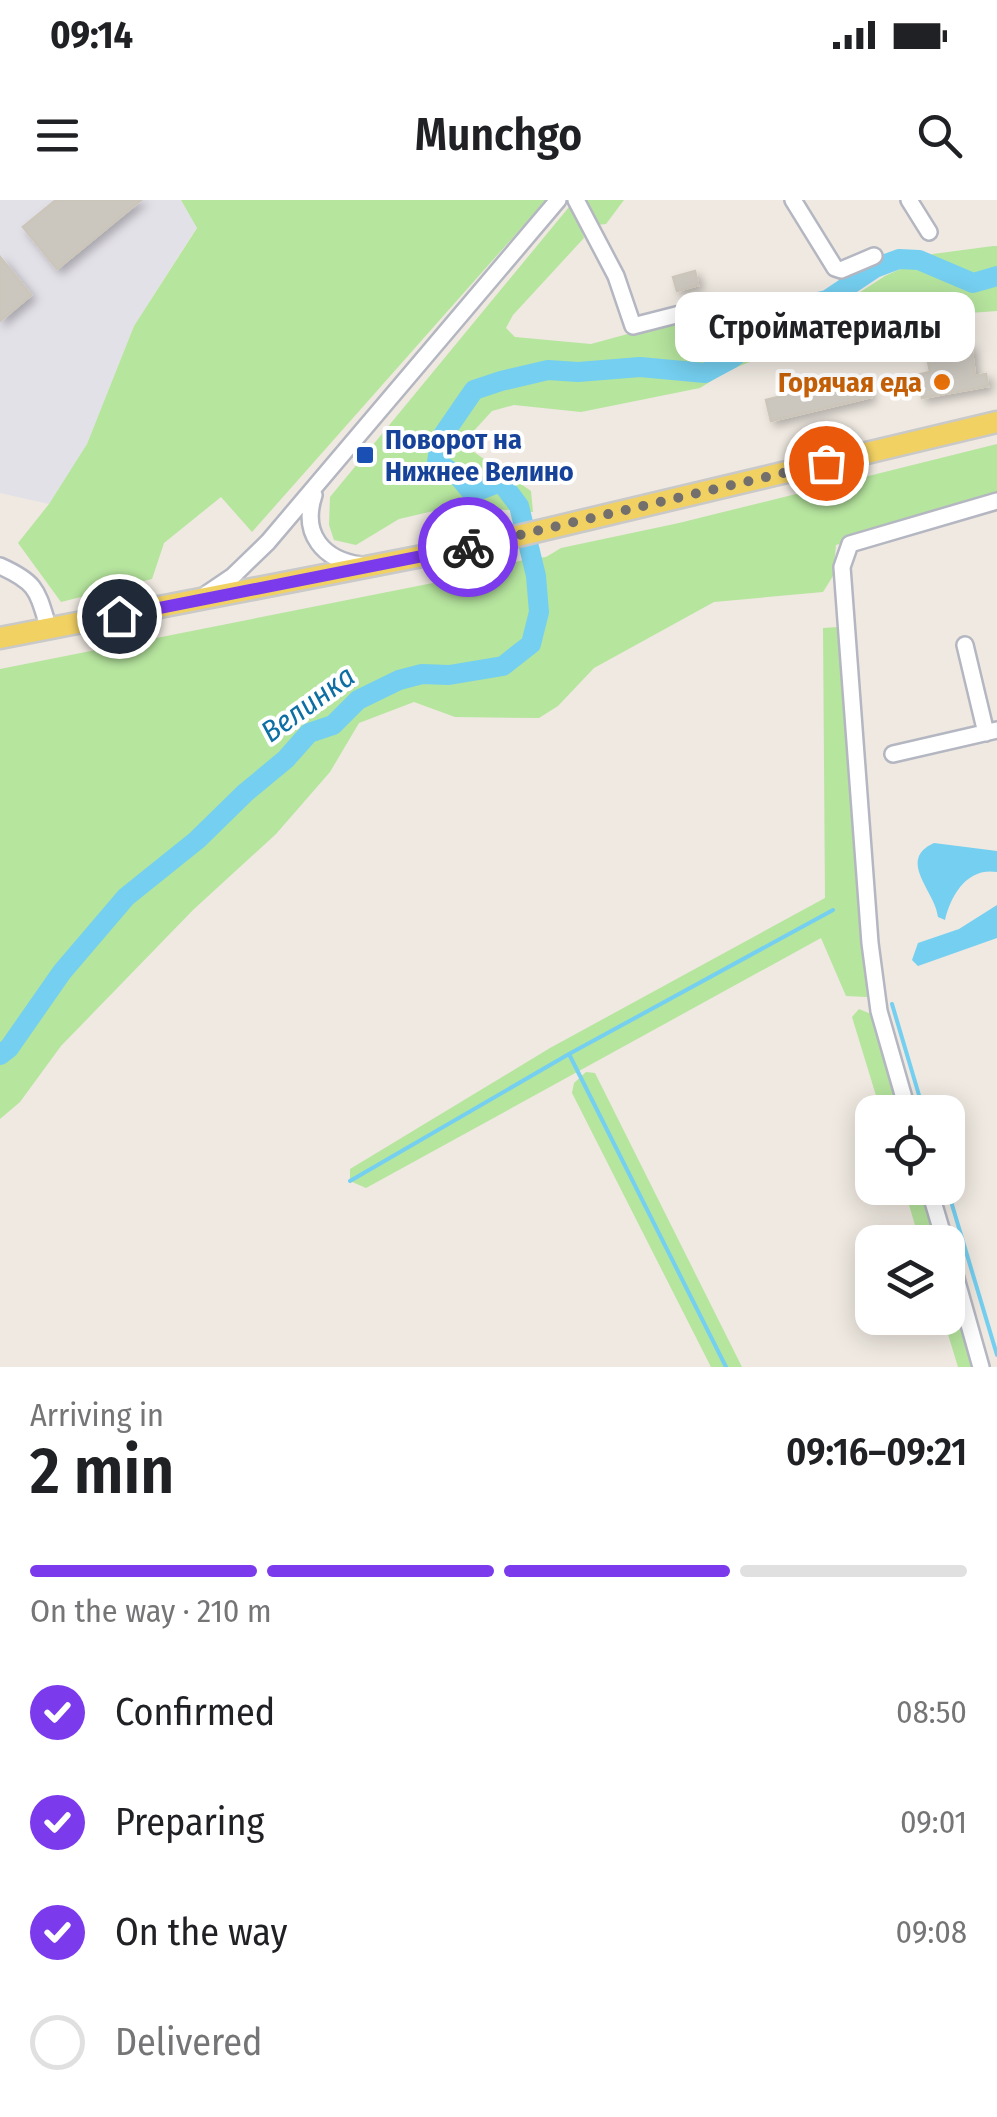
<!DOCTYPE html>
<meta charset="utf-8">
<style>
body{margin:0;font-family:"Fira Sans Condensed",sans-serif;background:#f6f6f6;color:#202124;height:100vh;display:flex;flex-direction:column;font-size:38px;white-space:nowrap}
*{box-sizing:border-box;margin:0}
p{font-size:32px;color:#757577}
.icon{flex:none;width:55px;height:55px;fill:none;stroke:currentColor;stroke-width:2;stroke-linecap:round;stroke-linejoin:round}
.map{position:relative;height:1167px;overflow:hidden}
.panel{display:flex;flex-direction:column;background:#fff;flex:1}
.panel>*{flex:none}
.controls{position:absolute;left:855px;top:895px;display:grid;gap:20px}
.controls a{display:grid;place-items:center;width:110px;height:110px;border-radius:20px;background:#fff;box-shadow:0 5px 25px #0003;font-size:50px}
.pin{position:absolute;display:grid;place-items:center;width:85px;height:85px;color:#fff;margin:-42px;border:5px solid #fff;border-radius:50%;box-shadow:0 2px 10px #0007}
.courier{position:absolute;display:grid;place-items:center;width:100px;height:100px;margin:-50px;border:8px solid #7c3aed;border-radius:50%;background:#fff;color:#222;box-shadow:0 2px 12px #0007}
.bubble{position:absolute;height:70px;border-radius:20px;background:#fff;box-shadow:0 5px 25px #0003;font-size:32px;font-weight:600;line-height:70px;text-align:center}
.overview em{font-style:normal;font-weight:600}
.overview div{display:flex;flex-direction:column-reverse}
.overview{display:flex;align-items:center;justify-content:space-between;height:170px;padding:0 30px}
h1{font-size:65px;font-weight:600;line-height:75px}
.bar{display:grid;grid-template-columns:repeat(4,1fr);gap:15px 10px;align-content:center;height:120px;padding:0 30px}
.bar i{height:12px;border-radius:8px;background:#e0e0e0}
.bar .current{background:#7c3aed}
.bar p{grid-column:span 4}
ol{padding:0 30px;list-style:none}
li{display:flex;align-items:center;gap:30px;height:110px}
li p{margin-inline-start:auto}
li .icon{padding:10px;border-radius:50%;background:#7c3aed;color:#fff;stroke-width:4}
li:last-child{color:#757577}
li i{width:55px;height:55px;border:5px solid #e0e0e0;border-radius:50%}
.status{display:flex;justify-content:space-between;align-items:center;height:70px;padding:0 50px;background:#fff;direction:ltr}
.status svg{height:28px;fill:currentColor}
header{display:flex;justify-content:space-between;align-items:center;height:130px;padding:0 30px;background:#fff;font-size:45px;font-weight:600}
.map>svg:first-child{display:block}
.industrial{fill:#e3e1e8}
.green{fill:#b6e59e}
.water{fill:#75cff0}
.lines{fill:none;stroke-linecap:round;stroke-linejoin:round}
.stream{stroke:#75cff0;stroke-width:4}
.river{stroke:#75cff0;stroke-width:20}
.building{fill:#cbc7bf;stroke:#cbc5ba;stroke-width:2.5;filter:url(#shadow)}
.minor-casing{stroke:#b4b7c1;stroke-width:20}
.major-casing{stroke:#c9c9c9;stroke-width:25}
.minor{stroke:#fff;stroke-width:15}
.major{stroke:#f2d163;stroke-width:20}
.done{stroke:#726f6d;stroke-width:10;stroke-dasharray:0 18}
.route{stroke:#7c3aed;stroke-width:12}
.food-dot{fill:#e8710a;stroke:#fff;stroke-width:4}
.transit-dot{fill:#1a4fb4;stroke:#fff;stroke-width:4}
.labels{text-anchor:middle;stroke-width:8;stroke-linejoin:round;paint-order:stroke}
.food-label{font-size:28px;font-weight:bold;fill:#c56008;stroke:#fff;text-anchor:end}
.transit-label{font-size:28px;font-weight:bold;fill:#164399;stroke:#fff;text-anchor:start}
.water-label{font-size:30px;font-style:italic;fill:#0d6fa3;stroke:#fff}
</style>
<div class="status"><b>09:14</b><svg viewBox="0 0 49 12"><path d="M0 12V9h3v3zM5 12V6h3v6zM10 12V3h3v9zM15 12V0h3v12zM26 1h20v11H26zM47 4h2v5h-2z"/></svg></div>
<header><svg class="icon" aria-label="menu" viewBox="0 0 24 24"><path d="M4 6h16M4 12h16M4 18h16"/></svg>Munchgo<svg class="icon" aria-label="search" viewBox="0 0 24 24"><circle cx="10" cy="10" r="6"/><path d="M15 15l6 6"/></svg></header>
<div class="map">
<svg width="997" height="1167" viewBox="0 0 997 1167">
<defs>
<filter id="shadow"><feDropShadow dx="4.5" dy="4.5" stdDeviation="5" flood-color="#0004"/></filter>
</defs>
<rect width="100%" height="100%" fill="#efe9e1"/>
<path class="industrial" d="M0,0H181L197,27L134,126L87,244L49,304L0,293Z"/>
<path class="green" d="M181,0H546L252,332L221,297L164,343L152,379L61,402L18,343L49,304L87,244L134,126L197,28Z
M586,0H624L606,24L597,25Z
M569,7L575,10L584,38L513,115L506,128L515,137L591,144L686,118L766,109L814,122L885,76L933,54L993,46H997V111L888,119L810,139L729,170L700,188L581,212L514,205L492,211L470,235L471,250L531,291L533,312L455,306L399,319L356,345L334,340L329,325L330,297Z
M997,244V296L836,345L833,376L823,392L714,402L594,468L558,506L539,518L455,517L414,502L359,523L330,572L276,634L193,710L61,846L20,902L0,919V469L453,379L523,360L546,357L561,348L679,323Z
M838,427L867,797L846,796L821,738L366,988L350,981V969L550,848L825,698L823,428Z
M859,809L871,814L900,912H881L852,817Z
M586,872L595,873L742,1167H711L572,893L574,883Z
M904,988H922L938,1042H920Z
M948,1075L975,1167H958L943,1118H948Z"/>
<path class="water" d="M934,643L997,651V672C968,667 951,694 945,720L938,717C936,692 896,660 934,643Z
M997,705V738L918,766L912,760L918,743L959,729Z"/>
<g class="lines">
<path class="stream" d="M892,804L924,912
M569,854L726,1167
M350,981L569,854L833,710
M947,988L997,1155"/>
<path class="river" d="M0,855L9,848L62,772L126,697L197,640L245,593L286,559L309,533L333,525L358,500L399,480L422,474L449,475L503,466L531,444L539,412L536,376L519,306L501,282L472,293L459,277L437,262L441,238L474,190L501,181L548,170L578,172L640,167L705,173L731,159L801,106L827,100L875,68L899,59L919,60L973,83L997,76"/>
</g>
<path class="building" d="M56,0H141L57,69L23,27Z
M0,57L31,95L0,121Z
M695,71L698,85L677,91L673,77Z
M953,144L954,148L971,145L975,176L986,174L988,186L922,198L917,175L930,172L926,150Z
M866,176L871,197L771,221L766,200Z"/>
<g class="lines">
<defs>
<path id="minor" d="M576,0L616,76L633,126L727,102
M793,0L835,68L841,70L874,56
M909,0L929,32
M314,295C301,334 323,360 361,365
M0,366C38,383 37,391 49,429
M205,395L233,376L268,342L558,0
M965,445L986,533
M893,554L997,530
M908,912L879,811L870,743L842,367L850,344L997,301
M929,988L945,1042
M948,1050L981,1167"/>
<path id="major" d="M0,438L484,344L997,222"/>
</defs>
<use href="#minor" class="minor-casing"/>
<use href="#major" class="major-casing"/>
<use href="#minor" class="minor"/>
<use href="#major" class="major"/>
</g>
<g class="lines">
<path class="done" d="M468,347L826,263"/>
<path class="route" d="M119,416L468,347"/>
</g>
<circle class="food-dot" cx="942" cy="182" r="10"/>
<rect class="transit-dot" x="355" y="245" width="20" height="20" rx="5"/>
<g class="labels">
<g class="food-label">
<text x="922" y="192">Горячая еда</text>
</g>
<g class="transit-label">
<text x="385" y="249">Поворот на<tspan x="385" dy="32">Нижнее Велино</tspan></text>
</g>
<g class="water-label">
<text transform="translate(308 504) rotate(-36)" y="10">Велинка</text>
</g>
</g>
</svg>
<div class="controls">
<a><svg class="icon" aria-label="locate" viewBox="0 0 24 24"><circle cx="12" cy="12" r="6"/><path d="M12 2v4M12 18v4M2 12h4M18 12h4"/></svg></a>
<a><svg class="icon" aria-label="layers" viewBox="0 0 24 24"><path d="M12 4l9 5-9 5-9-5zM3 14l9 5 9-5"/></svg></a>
</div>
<div class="pin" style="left:826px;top:263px;background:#ea580c"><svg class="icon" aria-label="bag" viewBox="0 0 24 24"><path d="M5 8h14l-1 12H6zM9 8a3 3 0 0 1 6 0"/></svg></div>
<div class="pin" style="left:119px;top:416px;background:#1f2937"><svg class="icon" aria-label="home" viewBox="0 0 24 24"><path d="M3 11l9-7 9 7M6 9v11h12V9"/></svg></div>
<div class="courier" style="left:468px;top:347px"><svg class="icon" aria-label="bike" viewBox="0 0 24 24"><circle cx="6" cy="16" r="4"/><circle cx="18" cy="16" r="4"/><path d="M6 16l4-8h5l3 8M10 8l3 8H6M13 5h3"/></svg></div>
<div class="bubble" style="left:675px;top:92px;width:300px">Стройматериалы</div>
</div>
<section class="panel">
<div class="overview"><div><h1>2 min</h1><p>Arriving in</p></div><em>09:16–09:21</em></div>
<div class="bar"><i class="current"></i><i class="current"></i><i class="current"></i><i></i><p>On the way · 210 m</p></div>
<ol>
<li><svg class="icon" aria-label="check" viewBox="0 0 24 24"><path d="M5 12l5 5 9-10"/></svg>Confirmed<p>08:50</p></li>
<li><svg class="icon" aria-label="check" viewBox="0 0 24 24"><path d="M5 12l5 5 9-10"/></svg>Preparing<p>09:01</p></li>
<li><svg class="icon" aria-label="check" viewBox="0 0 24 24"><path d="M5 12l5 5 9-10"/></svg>On the way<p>09:08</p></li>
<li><i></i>Delivered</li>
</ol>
</section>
